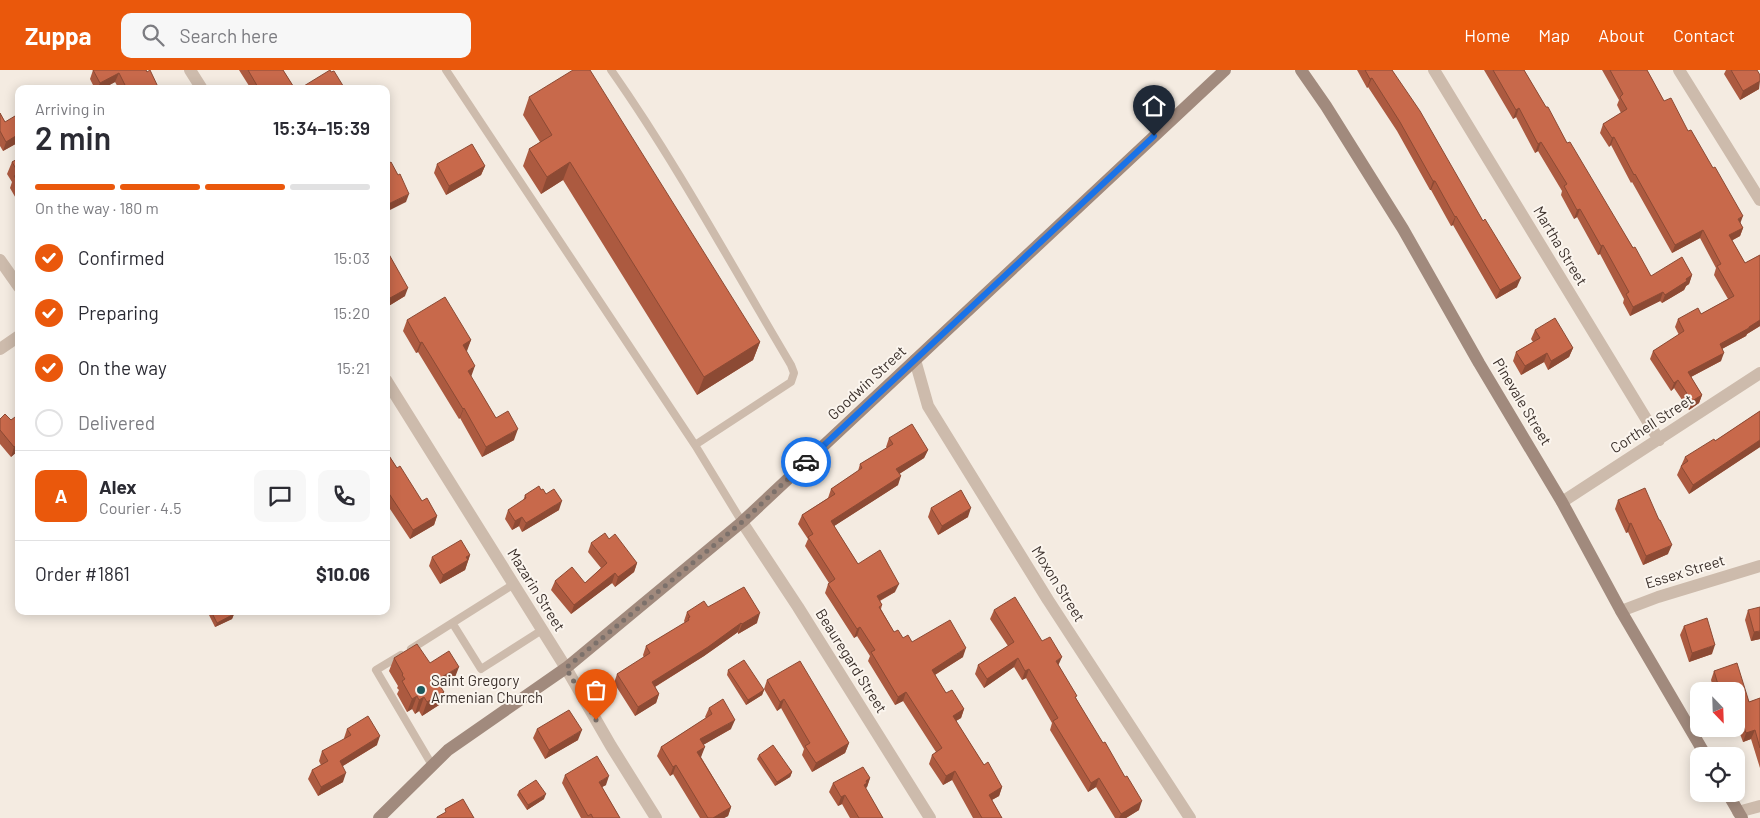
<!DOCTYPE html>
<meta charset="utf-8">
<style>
body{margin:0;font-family:Barlow,sans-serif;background:#f7f7f7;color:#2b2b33;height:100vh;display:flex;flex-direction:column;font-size:19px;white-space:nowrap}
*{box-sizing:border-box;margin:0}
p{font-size:16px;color:#7c7c81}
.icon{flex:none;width:28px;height:28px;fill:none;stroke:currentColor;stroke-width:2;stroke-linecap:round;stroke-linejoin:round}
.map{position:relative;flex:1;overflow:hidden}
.details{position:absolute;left:15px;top:15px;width:375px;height:530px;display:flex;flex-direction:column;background:#fff;border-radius:10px;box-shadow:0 2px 12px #0003}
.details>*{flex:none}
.needle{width:32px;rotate:157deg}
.buttons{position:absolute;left:1690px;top:612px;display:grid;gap:10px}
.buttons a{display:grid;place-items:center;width:55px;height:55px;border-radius:10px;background:#fff;box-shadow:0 2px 12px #0003;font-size:25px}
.pin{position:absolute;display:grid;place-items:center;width:42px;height:42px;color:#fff;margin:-51px -21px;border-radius:50% 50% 50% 0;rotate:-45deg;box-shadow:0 0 5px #0007}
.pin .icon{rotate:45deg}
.courier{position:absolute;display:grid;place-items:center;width:50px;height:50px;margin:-25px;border:4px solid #1a73e8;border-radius:50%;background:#fff;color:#222;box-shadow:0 1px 6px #0007}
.overview em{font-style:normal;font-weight:600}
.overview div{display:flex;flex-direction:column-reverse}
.overview{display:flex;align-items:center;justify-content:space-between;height:85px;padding:0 20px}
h1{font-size:32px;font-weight:600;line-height:38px}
.bar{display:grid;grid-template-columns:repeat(4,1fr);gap:8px 5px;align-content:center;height:60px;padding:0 20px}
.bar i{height:6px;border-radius:4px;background:#e1e1e2}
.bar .selected{background:#ea580c}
.bar p{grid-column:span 4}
.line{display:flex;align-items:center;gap:12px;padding:0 20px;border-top:1px solid #e1e1e2}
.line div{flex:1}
.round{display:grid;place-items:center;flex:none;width:52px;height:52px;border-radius:10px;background:#f7f7f7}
ol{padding:0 20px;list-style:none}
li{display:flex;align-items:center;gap:15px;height:55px}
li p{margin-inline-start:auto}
li .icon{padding:5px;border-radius:50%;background:#ea580c;color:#fff;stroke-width:4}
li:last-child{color:#7c7c81}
li i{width:28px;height:28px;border:2px solid #e1e1e2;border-radius:50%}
header{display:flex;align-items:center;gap:30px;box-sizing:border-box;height:70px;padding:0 25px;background:#ea580c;color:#fff}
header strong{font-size:24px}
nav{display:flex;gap:28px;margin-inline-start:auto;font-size:18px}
.search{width:350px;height:45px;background:#f7f7f7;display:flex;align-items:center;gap:12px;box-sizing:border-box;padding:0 18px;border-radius:10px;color:#7c7c81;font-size:19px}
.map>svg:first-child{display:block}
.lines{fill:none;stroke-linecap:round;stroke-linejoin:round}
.lane{stroke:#cdbbac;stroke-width:8}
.street{stroke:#cdbbac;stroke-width:12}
.secondary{stroke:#a18a7d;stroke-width:12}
.wall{fill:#ac5a40}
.shaded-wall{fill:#8c4a34}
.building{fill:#c8694b;stroke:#8c4a34}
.done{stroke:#7c716b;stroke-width:5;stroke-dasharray:0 9}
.route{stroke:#1a73e8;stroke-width:6}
.poi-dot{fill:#1f5a5e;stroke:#fbf5ee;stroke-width:2}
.labels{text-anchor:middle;stroke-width:4;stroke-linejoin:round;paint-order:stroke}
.street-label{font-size:15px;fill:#3b302b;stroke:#fbf5ee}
.poi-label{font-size:15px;fill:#3b302b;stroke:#fbf5ee;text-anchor:start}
</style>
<header>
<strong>Zuppa</strong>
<div class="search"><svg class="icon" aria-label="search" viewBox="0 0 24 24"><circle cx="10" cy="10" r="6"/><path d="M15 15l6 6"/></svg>Search here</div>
<nav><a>Home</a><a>Map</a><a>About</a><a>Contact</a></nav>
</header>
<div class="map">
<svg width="1760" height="748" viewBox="0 0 1760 748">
<rect width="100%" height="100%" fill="#f4ebe1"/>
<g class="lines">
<path class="lane" d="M446,0L695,375L742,452
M611,0C677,94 732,196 791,295L794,303L791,312L695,375
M453,554L481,599L542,560
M411,579L514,514
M401,585L376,600L432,695"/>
<path class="street" d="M190,0L202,19
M1434,0L1659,370
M1679,0L1760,130
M0,190L19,217
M0,279L19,266
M915,290L928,336L1048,530L1190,748
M386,310L566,598L611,676L656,748
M1562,432L1760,303
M742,452L798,537L930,748
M1621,541L1658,527L1760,496
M1738,742L1760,736"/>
<path class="secondary" d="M1301,0L1326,36L1403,159L1479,293L1562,432L1621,541L1706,686
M1728,724L1742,748
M379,748L448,680L566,598L742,452L1225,0"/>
</g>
<path class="wall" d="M93,0H146L159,19H119L115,12L102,19H95L90,9Z
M239,0H283L295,19H251Z
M1357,0H1392L1517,217L1496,229L1453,155L1451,156L1431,120H1430L1397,61L1368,17L1367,18Z
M1484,0H1524L1567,73L1651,206L1692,205L1689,214L1686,216L1684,220L1662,233L1660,231L1630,246L1623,233L1624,229L1600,184L1598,185L1577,147L1574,149L1561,125L1562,121L1538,81L1535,83L1516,47L1513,49Z
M1602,0H1647L1664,31L1688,61L1743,158L1740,166L1732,170L1745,193L1760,185V256L1747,264L1746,266L1722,279L1721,291L1691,307L1702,325L1699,333L1689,340L1674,318L1671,321L1650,289L1653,281L1679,265L1675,257L1678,249L1701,244L1728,229L1714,205L1716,198L1700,168L1672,183L1632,112L1631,113L1611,75L1609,77L1600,63L1603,54L1621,43L1617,35L1619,30Z
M1726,0H1757L1759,19L1740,30L1724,4Z
M529,27L760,272L753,290L697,325L563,110L541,124L523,96L529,79L540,72L523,45Z
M0,43L5,52L19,54V72L3,81L0,76Z
M19,88V132H18L10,118L12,112L7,104L12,92Z
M437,94L485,96L481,105L446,125L434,103Z
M386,179L405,226L387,237L386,236Z
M407,250L471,270L466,281L471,307L496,348L514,370L482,387L460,348L459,349L418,282L416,283L403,261Z
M1535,260L1573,278L1569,287L1548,300L1544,292L1521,305L1513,291L1516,282L1533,272L1531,269Z
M1760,341V377L1689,424L1677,405L1685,387L1715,371Z
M0,349L11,350L19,380L11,387L0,374Z
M889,368L928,380L924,388L899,404L898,415L834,456L858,494L895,522L880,531L882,535L881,539L894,562L903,568L912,572L963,587L935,605L946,623L964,639L961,648L956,651L984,695L1002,717L999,726L992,730L1002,748H973L952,710L943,715L929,694L932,685L936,682L903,631L895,635L868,591L870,586L857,566L854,568L825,523L828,514L829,513L805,476L808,469L798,454L802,445L828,428L831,419L858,401L860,394L887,378L886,377Z
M386,381L397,398L422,431L437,446L434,455L410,469L386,433Z
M541,420L546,424L559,440L522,462L519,456L512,460L505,449L508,440L523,431L525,425Z
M1618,430L1659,450L1668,484L1643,495L1628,462L1626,463L1615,439Z
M931,438L968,447L938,465L928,447Z
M609,469L637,493L634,502L615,517L612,513L571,544L551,520L555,511L585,513L601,498L588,482L591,473Z
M470,485L465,500L440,514L429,496L432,487Z
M708,537L757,553L738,564V562L704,586L655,617L659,624L656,633L635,646L614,613L617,604L644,588L643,585L646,576L685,553L684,551L687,542Z
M994,540L1042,571L1059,596L1076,628L1139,740L1126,748H1115L1096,717L1088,722L1050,660L1052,653L1026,608L1022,610L1014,597L984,618L975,604L978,595L1008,576L990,549Z
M1748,540L1760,569L1751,571L1745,550Z
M211,541H232L234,544L232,549L215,557L209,545Z
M1684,556L1712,584L1689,592L1680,565Z
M394,588L430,593L454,610L442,618L439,635L422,646L419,641L415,644L412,639L407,642L397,624L399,620L397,618L398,616L389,601Z
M728,600L764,620L762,625L746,635L727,605Z
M1714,601L1749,632L1760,628V698L1751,669L1743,672L1736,653V621H1714L1711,610Z
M767,610L849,673L845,683L812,702L802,685L804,679L781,638L777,641L764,619Z
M709,638L731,659L703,675L701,687L731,737L728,746L724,748H700L673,704L670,706L657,686L661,677L706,648L705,647Z
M347,659L377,675L343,696V712L318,726L308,709L312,700L321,695L319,691L322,681L345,669L344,668Z
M537,659L578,670L545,689L533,668Z
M759,685L792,702L790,707L775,716L757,689Z
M565,705L606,715L602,717L620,748H581L562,713Z
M870,708L867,717L865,718L883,748H850L842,734L838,736L829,722L833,713Z
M519,721L544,729L527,740L517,725Z"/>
<path class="shaded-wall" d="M119,3L115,12L102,19H97L100,13Z
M1372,8L1368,17L1367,18L1370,9Z
M1760,11L1759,19L1740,30L1743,21Z
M1519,38L1516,47L1513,49L1516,40Z
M19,64V72L3,81L6,72Z
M1614,67L1611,75L1609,77L1612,68Z
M1541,72L1538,81L1535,83L1538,74Z
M570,92L563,110L541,124L547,107Z
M485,96L481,105L446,125L449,116Z
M1433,111H1435L1431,120H1430Z
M409,124L406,132L386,142V135Z
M1580,139L1577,147L1574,149L1577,140Z
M1456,146L1453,155L1451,156L1455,147Z
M1743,146L1740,154L1738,149Z
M1743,158L1740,166L1726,174L1729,165Z
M1703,160L1700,168L1672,183L1675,175Z
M1603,175L1600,184L1598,185L1601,176Z
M1692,205L1689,214L1686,216L1684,220L1662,233L1665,225L1686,209Z
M1521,208L1517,217L1496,229L1500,220Z
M408,218L405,226L387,237L390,228Z
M1663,222L1660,231L1630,246L1633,237Z
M1760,250V256L1747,264L1746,266L1716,282L1720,274Z
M471,270L467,281L459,285L463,275Z
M422,272L418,282L416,283L420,273Z
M760,272L753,290L697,325L704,307Z
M1573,278L1569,287L1548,300L1551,291Z
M1547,283L1544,292L1521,305L1525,296Z
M1724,283L1721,291L1685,310L1688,302Z
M475,296L471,307L468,301Z
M1678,310L1674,318L1671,321L1674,313Z
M1702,325L1699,333L1689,340L1692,331Z
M464,338L460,348L459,349L463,339Z
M518,359L514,370L482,387L486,377Z
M1760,370V377L1689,424L1693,415Z
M19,374V380L11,387L14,377Z
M928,380L924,388L893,408L896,399Z
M901,406L898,415L828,460L831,451Z
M562,431L559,440L522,462L526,453Z
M971,438L968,447L938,465L942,456Z
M437,446L434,455L410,469L413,460Z
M522,447L519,456L512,460L515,451Z
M1631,453L1628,462L1626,463L1629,454Z
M1672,475L1668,484L1643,495L1646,486Z
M470,485L465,500L440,514L443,505Z
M637,493L634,502L615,517L618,507Z
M615,503L612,513L571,544L574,535Z
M899,514L895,522L873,534L877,526Z
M760,543L757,553L738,564L742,554Z
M234,544L232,549L215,557L217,553Z
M741,553L738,562L704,586L648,621L652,612Z
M860,557L857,566L854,568L857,559Z
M1760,561V569L1751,571L1754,562Z
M1715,575L1712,584L1689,592L1692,583Z
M966,578L963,587L928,609L932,600Z
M1062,587L1058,596L1056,591Z
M1018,588L1014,597L984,618L987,609Z
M459,597L454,610L442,618L439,624L444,622L439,635L422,646L427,632L440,608Z
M1029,599L1026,608L1022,610L1025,601Z
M764,620L762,625L746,635L748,630Z
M906,622L903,631L895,635L898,627Z
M659,624L656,633L635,646L638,637Z
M417,626L412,639L407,642L412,629Z
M424,627L419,641L415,644L419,630Z
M784,629L781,638L777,641L780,632Z
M964,639L961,648L949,655L953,646Z
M735,650L731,659L696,679L700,669Z
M582,660L578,670L545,689L549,680Z
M1755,660L1751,669L1743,672L1746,663Z
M380,666L377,675L336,700L340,691Z
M849,673L845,683L812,702L816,693Z
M705,677L701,687L694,691L697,682Z
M676,695L673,704L670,706L673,697Z
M955,701L952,710L943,715L946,706Z
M792,702L790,707L775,716L777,712Z
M346,703L343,712L318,726L321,717Z
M609,706L606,715L596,720L599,712Z
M870,708L867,717L860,724L866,711Z
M1099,708L1096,717L1088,722L1091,713Z
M1002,717L999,726L986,733L989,725Z
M546,724L544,729L527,740L528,735Z
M845,725L842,734L838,736L841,727Z
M1142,731L1139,740L1126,748H1119L1121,744Z
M731,737L728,746L724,748H713Z"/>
<path class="building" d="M93,0H146L147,2L150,0L159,19H127L119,3L100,13Z
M248,0H283L295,19H259Z
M330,0L331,2L334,1L345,19H299Z
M573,0H590L760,272L704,307L570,92L547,107L529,79L552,65L529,27Z
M1365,0H1392L1420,41L1483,151L1485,149L1521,208L1500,220L1456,146L1455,147L1435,111H1433L1400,52L1372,8L1370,9Z
M1493,0H1524L1546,37H1548L1567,73L1570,72L1633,178L1635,177L1651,206L1682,187L1692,205L1686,209L1687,211L1665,225L1663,222L1633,237L1626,224L1629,222L1603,175L1601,176L1580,139L1577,140L1564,116L1567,114L1541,72L1538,74L1519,38L1516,40Z
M1610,0H1647L1664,31L1671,28L1688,61L1691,60L1713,98L1715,97L1743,146L1738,149L1743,158L1729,165L1745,193L1760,185V250L1749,257V258L1720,274L1724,283L1688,302L1702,325L1692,331L1678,310L1674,313L1653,281L1684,261L1678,249L1698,238L1701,244L1734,226L1717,196L1721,194L1703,160L1675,175L1635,104L1634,105L1614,67L1612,68L1603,54L1627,39L1620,27L1623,24Z
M1731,0H1757L1760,5V11L1743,21Z
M0,43L5,52L15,46L19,54V64L6,72L0,61Z
M472,74L485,96L449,116L437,94Z
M19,88V114L14,106L19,104L12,92Z
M391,92L398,105L400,104L409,124L386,135V95Z
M386,179L408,218L390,228L386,221Z
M445,227L471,270L463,275L475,296L468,301L496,348L508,341L518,359L486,377L464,338L463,339L422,272L420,273L407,250Z
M1555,248L1573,278L1551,291L1547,283L1525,296L1516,282L1540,268L1535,260Z
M1760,341V370L1693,415L1681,396L1688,391L1685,387L1714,369L1715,371Z
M5,344L11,350L19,344V374L14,377L0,360V349Z
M912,354L928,380L896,399L901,406L831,451L858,494L880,480L899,514L877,526L882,535L879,537L894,562L898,560L903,568L908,565L912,572L950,550L966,578L932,600L946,623L952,620L964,639L953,646L984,695L988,692L1002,717L989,725L1002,748H982L955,701L946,706L932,685L942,678L906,622L898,627L871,582L875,580L860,557L857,559L828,514L835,509L808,467L813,464L802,445L835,424L831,419L862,398L860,394L893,374L889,368Z
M386,381L397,398L400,396L422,431L427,428L437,446L413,460L386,419Z
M539,416L541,420L543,419L546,424L554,419L562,431L526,453L522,447L515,451L508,440L526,428L525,425Z
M1645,418L1659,450H1660L1672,475L1646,486L1631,453L1629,454L1618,430Z
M961,420L971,438L942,456L931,438Z
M605,463L609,469L615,464L637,493L618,507L615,503L574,535L555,511L572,497L585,513L607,493L591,473Z
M461,470L470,485L466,487L468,490L443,505L432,487Z
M744,517L760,543L742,554L741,553L708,577L652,612L659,624L638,637L617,604L650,583L646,576L689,550L688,548L690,547L687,542L704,531L708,537Z
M1015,527L1042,571L1050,567L1062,587L1056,591L1077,626L1075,627L1103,673L1105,672L1125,707L1127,706L1142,731L1121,744L1099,708L1091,713L1053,651L1058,648L1029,599L1025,601L1018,588L987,609L978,595L1014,572L994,540Z
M1760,537V561L1754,562L1748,540Z
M211,541H232L234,544L217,553Z
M1707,548L1715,575L1692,583L1684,556Z
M417,574L430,593L449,581L459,597L440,608L443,613L440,616L444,622L427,632L424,627L419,630L417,626L412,629L402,611L405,609L402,605L403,604L394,588Z
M744,590L764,620L748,630L728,600Z
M800,591L849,673L816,693L805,676L810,673L784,629L780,632L767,610Z
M1737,593L1749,632L1760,628V678L1755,660L1746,663L1736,634V621H1720L1714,601Z
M723,629L735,650L700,669L705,677L697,682L731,737L713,748H708L676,695L673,697L661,677L712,644L709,638Z
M569,640L582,660L549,680L537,659Z
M368,646L380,666L340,691L346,703L321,717L312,700L328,691L322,681L351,665L347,659Z
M773,675L792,702L777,712L759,685Z
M597,686L609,706L599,712L620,748H593L591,744L588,746L565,705Z
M863,697L870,708L866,711L867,713L864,715L883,748H859L845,725L841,727L833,713Z
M536,710L546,724L528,735L519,721Z
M463,729L474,748H437V747L446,742L445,739Z"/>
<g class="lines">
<path class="done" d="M596,650L566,598L742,452L806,392"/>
<path class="route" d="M806,392L1154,66"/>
</g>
<circle class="poi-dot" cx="421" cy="620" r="5"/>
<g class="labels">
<g class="street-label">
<text transform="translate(1560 176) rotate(59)" y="5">Martha Street</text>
<text transform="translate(867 313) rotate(-43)" y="5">Goodwin Street</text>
<text transform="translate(1522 332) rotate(59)" y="5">Pinevale Street</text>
<text transform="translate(1652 354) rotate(-33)" y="5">Corthell Street</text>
<text transform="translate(1685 502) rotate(-17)" y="5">Essex Street</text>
<text transform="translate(1058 514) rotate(58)" y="5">Moxon Street</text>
<text transform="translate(536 520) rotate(58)" y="5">Mazarin Street</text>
<text transform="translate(851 591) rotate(58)" y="5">Beauregard Street</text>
</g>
<g class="poi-label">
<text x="431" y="616">Saint Gregory<tspan x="431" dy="17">Armenian Church</tspan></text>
</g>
</g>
</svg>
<div class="buttons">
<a><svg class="needle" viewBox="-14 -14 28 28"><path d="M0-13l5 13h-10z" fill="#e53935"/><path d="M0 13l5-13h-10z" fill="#7c7c81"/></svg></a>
<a><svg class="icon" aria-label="locate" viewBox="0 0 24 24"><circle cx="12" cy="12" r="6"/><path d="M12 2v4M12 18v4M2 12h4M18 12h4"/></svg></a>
</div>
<div class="pin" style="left:596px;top:650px;background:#ea580c"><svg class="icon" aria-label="bag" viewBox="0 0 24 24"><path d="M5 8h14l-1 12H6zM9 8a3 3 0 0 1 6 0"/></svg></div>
<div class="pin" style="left:1154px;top:66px;background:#1f2937"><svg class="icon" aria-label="home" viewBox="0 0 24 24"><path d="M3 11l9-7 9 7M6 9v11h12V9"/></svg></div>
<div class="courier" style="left:806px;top:392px"><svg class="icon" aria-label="car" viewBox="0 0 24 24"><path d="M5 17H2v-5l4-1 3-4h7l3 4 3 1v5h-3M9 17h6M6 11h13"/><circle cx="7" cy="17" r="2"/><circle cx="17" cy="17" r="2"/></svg></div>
<section class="details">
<div class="overview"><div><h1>2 min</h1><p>Arriving in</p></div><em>15:34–15:39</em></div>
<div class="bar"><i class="selected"></i><i class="selected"></i><i class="selected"></i><i></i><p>On the way · 180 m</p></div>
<ol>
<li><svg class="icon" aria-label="check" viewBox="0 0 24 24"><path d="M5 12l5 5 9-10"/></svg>Confirmed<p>15:03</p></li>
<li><svg class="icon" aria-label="check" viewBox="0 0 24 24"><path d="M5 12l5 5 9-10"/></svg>Preparing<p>15:20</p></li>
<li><svg class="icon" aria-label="check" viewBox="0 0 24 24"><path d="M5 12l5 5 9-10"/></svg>On the way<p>15:21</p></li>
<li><i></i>Delivered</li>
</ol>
<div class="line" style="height:90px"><b class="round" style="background:#ea580c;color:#fff">A</b><div><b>Alex</b><p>Courier · 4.5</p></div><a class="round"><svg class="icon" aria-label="chat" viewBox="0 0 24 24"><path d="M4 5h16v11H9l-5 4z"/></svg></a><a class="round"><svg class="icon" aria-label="phone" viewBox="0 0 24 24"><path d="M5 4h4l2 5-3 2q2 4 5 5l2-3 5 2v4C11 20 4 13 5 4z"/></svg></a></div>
<div class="line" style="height:65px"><div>Order #1861</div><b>$10.06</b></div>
</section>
</div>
